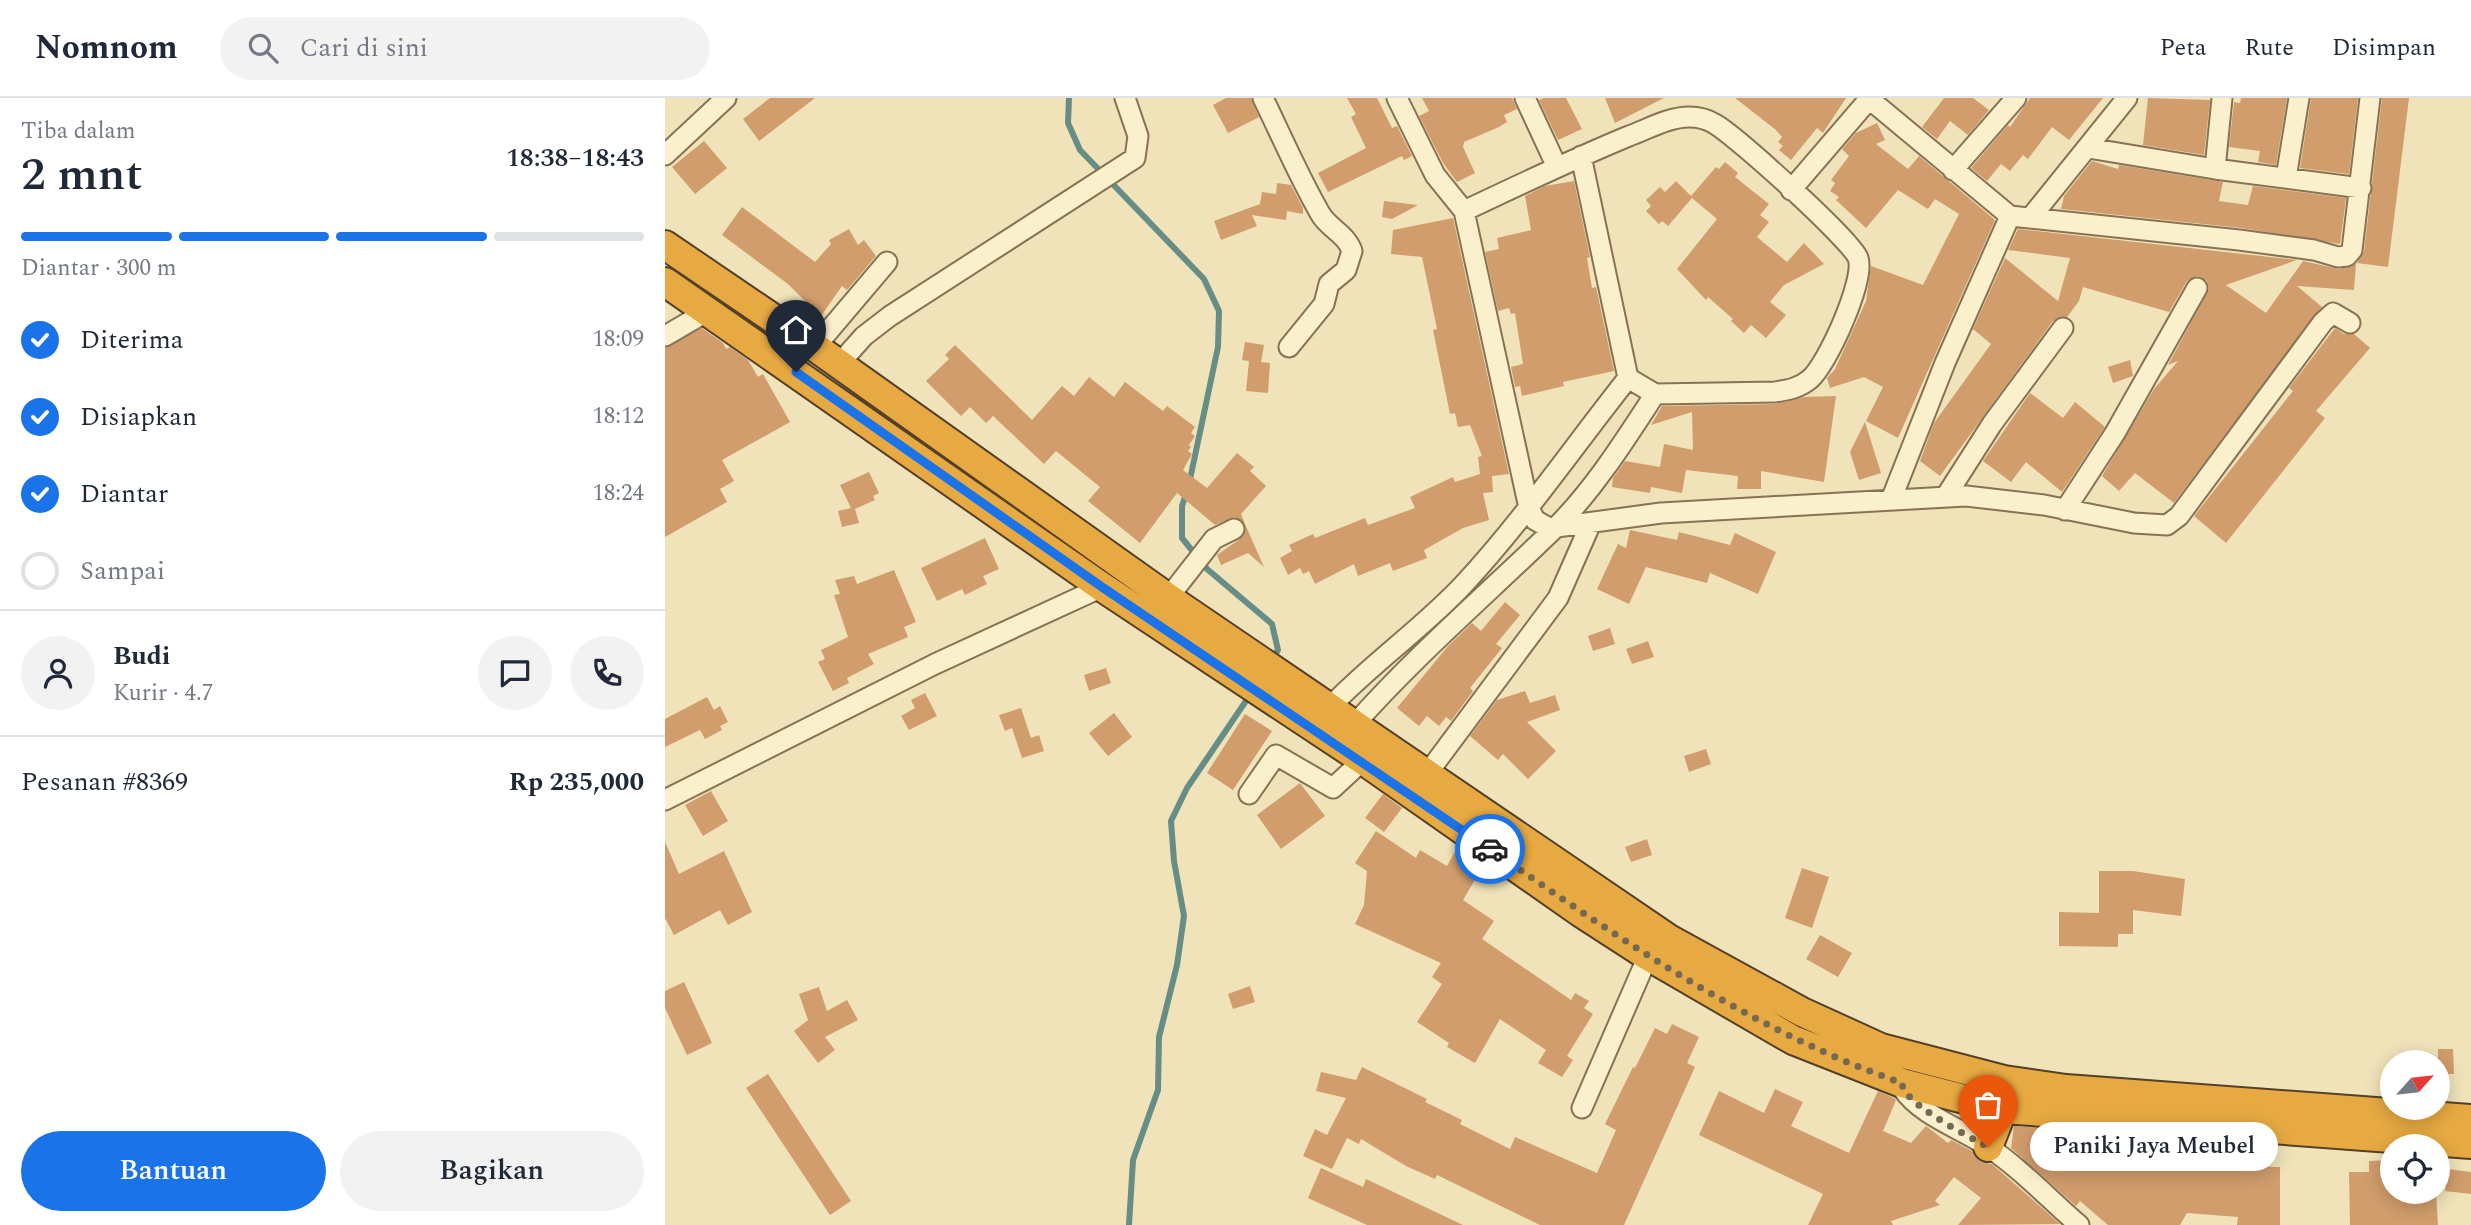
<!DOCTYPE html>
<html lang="id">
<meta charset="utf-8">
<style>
body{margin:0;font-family:Spectral,serif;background:#f2f2f3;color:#1f2937;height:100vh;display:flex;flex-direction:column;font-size:26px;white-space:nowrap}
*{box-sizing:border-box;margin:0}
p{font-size:23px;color:#747a83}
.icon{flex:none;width:38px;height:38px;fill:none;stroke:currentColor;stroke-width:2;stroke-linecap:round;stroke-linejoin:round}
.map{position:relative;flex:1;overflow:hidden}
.panel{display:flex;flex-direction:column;background:#fff;width:665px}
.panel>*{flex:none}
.needle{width:46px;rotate:63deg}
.controls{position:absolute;left:1715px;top:952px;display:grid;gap:14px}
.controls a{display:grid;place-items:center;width:70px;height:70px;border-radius:50%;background:#fff;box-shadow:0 4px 18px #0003;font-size:35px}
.pin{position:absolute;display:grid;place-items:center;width:60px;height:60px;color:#fff;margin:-72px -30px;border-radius:50% 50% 50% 0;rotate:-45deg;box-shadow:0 0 7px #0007}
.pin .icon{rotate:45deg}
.courier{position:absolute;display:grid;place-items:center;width:70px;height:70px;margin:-35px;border:5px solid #1a73e8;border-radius:50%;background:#fff;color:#222;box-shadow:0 2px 9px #0007}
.bubble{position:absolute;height:49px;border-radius:24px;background:#fff;box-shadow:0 4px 18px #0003;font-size:23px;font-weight:600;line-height:49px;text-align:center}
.summary em{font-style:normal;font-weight:600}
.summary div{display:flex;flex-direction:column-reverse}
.summary{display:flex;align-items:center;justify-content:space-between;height:119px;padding:0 21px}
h1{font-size:46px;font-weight:600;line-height:52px}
.bar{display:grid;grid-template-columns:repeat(4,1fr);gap:10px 7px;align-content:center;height:84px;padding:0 21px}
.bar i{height:9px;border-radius:5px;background:#e0e1e3}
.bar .selected{background:#1a73e8}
.bar p{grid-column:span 4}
.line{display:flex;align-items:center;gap:18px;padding:0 21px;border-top:2px solid #e0e1e3}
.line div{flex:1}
.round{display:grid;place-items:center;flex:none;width:74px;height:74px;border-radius:37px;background:#f2f2f3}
ol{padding:0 21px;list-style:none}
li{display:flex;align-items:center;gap:21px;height:77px}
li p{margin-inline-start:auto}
li .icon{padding:7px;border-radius:50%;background:#1a73e8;color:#fff;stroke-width:4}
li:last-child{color:#747a83}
li i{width:38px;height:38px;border:4px solid #e0e1e3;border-radius:50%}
.cta{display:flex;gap:14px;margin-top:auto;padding:14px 21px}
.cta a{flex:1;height:80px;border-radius:42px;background:#1a73e8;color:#fff;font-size:28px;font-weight:600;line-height:80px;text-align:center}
.cta a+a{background:#f2f2f3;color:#1f2937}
header{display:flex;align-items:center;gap:42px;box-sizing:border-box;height:98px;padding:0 35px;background:#fff;border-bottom:2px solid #e0e1e3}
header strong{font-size:33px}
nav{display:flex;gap:38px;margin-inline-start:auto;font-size:24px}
.search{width:490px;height:63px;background:#f2f2f3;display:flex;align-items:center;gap:18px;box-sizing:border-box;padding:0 24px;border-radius:38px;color:#747a83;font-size:26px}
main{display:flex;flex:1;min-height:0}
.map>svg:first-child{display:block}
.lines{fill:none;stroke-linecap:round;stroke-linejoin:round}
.stream{stroke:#668d86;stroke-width:6}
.building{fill:#d19d6c}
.minor-casing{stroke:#877253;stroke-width:23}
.highway-casing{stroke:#543f28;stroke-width:32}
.minor{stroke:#fbf0cc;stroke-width:19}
.highway{stroke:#e7a942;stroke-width:28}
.done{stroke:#766951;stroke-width:7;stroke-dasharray:0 12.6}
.route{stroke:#1a73e8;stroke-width:9}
</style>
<header>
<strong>Nomnom</strong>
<div class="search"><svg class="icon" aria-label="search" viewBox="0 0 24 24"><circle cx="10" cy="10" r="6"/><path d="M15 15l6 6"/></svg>Cari di sini</div>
<nav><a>Peta</a><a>Rute</a><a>Disimpan</a></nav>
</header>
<main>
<section class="panel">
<div class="summary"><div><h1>2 mnt</h1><p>Tiba dalam</p></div><em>18:38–18:43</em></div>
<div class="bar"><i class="selected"></i><i class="selected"></i><i class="selected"></i><i></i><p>Diantar · 300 m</p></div>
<ol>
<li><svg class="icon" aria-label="check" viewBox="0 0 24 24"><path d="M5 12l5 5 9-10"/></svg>Diterima<p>18:09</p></li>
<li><svg class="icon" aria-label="check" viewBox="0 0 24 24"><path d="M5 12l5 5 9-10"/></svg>Disiapkan<p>18:12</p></li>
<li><svg class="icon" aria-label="check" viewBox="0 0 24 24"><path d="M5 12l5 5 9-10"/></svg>Diantar<p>18:24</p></li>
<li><i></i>Sampai</li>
</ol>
<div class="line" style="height:126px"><a class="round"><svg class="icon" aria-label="person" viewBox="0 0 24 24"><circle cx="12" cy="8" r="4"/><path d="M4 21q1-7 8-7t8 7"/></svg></a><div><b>Budi</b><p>Kurir · 4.7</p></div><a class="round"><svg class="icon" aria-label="chat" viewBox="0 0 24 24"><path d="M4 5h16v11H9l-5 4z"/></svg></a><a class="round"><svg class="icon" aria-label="phone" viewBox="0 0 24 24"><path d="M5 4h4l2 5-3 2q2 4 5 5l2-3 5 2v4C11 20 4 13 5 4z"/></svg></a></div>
<div class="line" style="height:91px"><div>Pesanan #8369</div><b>Rp 235,000</b></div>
<div class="cta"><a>Bantuan</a><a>Bagikan</a></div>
</section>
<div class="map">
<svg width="1806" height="1127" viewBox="0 0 1806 1127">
<rect width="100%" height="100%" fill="#f0e3b9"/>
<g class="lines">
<path class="stream" d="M404,0L403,25L415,52L539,181L554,213L553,249L524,386
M521,396L517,408V440L542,471L607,526L613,552L607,561
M464,1127L468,1062L493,992L494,939L512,867L519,818L509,763L506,723L522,690L585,597"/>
</g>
<path class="building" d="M105,0H150L94,43L78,21Z
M561,0H586L594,19L563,35L548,7Z
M682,0H712L727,30L732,28L747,58L739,62L737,58L663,94L653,75L701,50L686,19L691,16Z
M757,0H847L852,11L839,17L842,24L834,29L799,44L798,49L810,75L792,84L778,65L754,18L764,13Z
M879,0H901L917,31L893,42L874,2Z
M940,0H999L950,25Z
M1070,0H1181L1158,35L1152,30L1126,62L1114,52L1118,48L1113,44L1117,39L1111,32Z
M1279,0H1308L1324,12L1303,37L1285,23L1272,41L1257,29Z
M1365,0H1438L1404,42L1387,29L1363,61L1358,57L1345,73L1336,66L1322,83L1306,70L1343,27L1345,29Z
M1483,0L1545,2L1539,57L1478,47Z
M1576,0H1622L1611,67L1593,64L1595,53L1564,49L1569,4L1575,5Z
M1646,0H1693L1684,76L1635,70Z
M1717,0H1744L1723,169L1692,165L1699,153Z
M1212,25L1220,42L1211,46L1243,71L1254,58L1330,122L1233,340L1201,323L1218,289L1199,279L1165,290L1162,280L1170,271L1201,203L1206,168L1258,187L1294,116L1270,101L1263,111L1233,92L1201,130L1171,102L1174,99L1165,93L1170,85L1166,82L1184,58L1177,51L1191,35Z
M39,43L62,70L30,96L7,69Z
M1427,63L1453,71L1454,67L1558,84L1554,103L1583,107L1588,88L1681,100L1675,146L1576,130L1396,111L1399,98Z
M1060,64L1073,75L1070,79L1104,106L1095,117L1104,124L1092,139L1122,164L1139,145L1159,166L1119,187L1105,204L1121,217L1101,240L1086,227L1079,235L1066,223L1068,221L1043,199L1041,202L1012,171L1052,121L1027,100L1003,128L997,123L994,126L981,113L986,108L981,102L995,89L1000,94L1011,83L1026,98L1051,69L1054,71Z
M909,83L925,159L922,160L927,190L931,189L949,273L898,284L899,288L857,298L855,288L850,289L846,269L858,266L850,215L846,216L844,210L833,213L820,154L834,151L832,140L866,132L860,98L880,88Z
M612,85L626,87L638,110V116L622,113L621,122L587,117L592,128L556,142L549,123L595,106L597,94L611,96Z
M719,103L753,107L727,121L717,119Z
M77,109L150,164L166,146L164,142L184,131L193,147L199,142L211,158L182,192L177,188L156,218L138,206L140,203L123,186L57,137Z
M788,120L844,376L827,378L828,394L818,395L824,422L798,430L759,452L762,460L728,473L725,465L693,478L689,466L650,486L644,473L638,476L635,470L623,477L615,460L627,453L624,447L648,436L650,440L700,420L703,427L750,410L745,399L788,379L790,384L815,376L813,359L817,358L805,327L793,329L790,315L785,316L768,232L772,231L757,159L726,156L728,132Z
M1353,131L1632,162L1561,187L1601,215L1638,163L1674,171L1691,166L1689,192L1632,188L1657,209L1509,405L1470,375L1454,393L1437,378L1489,291L1513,263L1503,267L1544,191L1542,183L1533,178L1522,183L1504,214L1418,189L1414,203L1402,219L1388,223L1275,378L1255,363L1269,325L1326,246L1308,231L1340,160L1393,203L1405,160L1343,152Z
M37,230L58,245L61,251L65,249L83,262L93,279L98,276L125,324L57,362L69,383L55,391L62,404L0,439V250Z
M1670,230L1679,236H1689L1705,250L1651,313L1660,320L1561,445L1529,418L1628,293L1624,290Z
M580,244L599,247L596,264L605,265L603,295L581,293L584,263L577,262Z
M290,247L367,322L397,288L409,298L424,279L449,299L460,284L498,313L502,308L530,329L526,335L530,338L524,347L526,349L523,353L527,356L518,372L542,390L572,355L589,369L585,373L601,388L576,416L580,426L569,419L550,427L512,395L475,445L423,403L435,389L391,353L379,366L328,318L321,325L305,309L296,318L261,283L284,261L280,257Z
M1465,262L1468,278L1448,285L1443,269Z
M1365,295L1398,320L1410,304L1440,329L1397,394L1361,364L1346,384L1318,363Z
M1171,298L1159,384L1096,373V391H1072L1073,378L1021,372L1017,395L986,389L985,395L947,389L948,380L960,363L995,369L999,346L1028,352L1027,314L986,327L997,308L1110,306L1140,299Z
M1200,324L1216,375L1194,382L1185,354Z
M204,374L214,395L208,398L210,402L190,411L194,425L177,429L173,413L186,410L175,387Z
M580,426L599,469L583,455L556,467L552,457L579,438Z
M965,432L1012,442L1014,434L1065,447L1070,435L1111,454L1093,496L1045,475L1042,485L981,469L964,506L932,491L953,446L961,450Z
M320,440L334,471L318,478L322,486L300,497L297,491L272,503L256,470Z
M229,472L251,524L239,529L243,539L203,556L209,566L182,580L184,585L168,593L153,564L160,561L156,552L183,539L169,497L175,496L170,482L189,478L192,486Z
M840,504L855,517L831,546L837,550L805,590L808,593L786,623L781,619L774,628L762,618L754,628L732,610L783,548L807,525L816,533Z
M945,530L950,546L928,553L923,538Z
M983,543L989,559L967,566L961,551Z
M441,570L446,585L424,593L419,577Z
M860,593L865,605L890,597L895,612L862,624L891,653L863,681L838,656L833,662L805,638L832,602Z
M260,595L272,618L244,632L236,618L250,610L246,602Z
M42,599L49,612L55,608L63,624L55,628L57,632L40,641L35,632L0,649V621Z
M356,610L366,640L374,637L379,653L357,660L347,630L340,633L334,617Z
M449,615L467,639L443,658L424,635Z
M580,616L607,633L568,692L542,675Z
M1041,651L1046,666L1024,674L1019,658Z
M635,685L660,718L616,751L592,717Z
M46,693L63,723L38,738L20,707Z
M718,696L737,710L719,734L700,720Z
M711,733L751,760L755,752L782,768L791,752L818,768L798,802L829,823L817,841L906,902L910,895L924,903L919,910L928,916L902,958L908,962L897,979L873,965L881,952L835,921L810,965L782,949L784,945L752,924L777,886L767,879L776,865L690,826L699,807L702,773L690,765Z
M982,741L987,757L966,764L960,749Z
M0,744L14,776L59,753L87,814L63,827L55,812L9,837L0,820Z
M1137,770L1164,779L1147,830L1120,820Z
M1434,773H1468L1520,781L1516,818L1468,812V836H1453V849L1394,848V814L1434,815Z
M1155,837L1187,855L1173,879L1141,861Z
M19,884L47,945L22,957L0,910V893Z
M585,888L590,904L568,911L563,896Z
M154,889L162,913L182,902L193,922L160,939L170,952L153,965L129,933L143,922L134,896Z
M1007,926L1034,939L1022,965L1030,969L959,1127H875L772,1077L770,1081L741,1068L696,1041L694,1046L682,1040L667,1071L638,1058L650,1031L662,1037L681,1000L651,993L656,974L691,982L697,969L762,1001L760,1004L797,1022L795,1026L845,1051L850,1039L932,1075L951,1032L940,1026L968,969L970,970L990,930L1002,936Z
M1773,951H1788L1789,976H1773Z
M103,976L186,1103L165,1117L81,990Z
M1110,991L1138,1004L1126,1028L1184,1055L1213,993L1229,1000L1231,1002L1218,1033L1246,1045L1261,1028L1283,1045L1286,1042L1307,1053L1316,1064L1327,1066L1395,1126L1293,1127L1316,1100L1289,1079L1270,1103L1275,1107L1226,1123L1228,1127H1143L1158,1096L1034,1037L1054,993L1099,1015Z
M1349,1028L1412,1033V1042L1475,1046L1476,1038L1568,1048L1567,1068L1615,1069V1127H1572L1573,1119L1522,1115L1515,1127H1443L1415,1103L1411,1108L1346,1050Z
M1727,1062V1094H1771L1773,1127H1685L1684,1074H1704V1063Z
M656,1070L698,1089L701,1081L798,1127H702L643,1100Z
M1783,1071L1806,1074V1096L1780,1093Z"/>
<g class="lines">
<defs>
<path id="minor" d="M598,0C617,39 634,79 656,117C665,131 681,136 687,153L681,172L664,186L659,206L624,249
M732,0L770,77L799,113L864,410L870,422L884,430L996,415L1301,398L1379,407L1469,425L1502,427L1514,418L1658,224L1668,215L1685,225
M860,0L892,69
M1203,0L1345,118L1574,142L1649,152L1673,159L1682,158L1687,152L1705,0
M1557,0L1550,71L1696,90
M1423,50L1550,71
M0,57L61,0
M1288,72L1351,0
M1621,80L1634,0
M1126,92L1205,0
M799,113C854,87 908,61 964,38C983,31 1004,19 1024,19C1033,19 1042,21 1050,26C1072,39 1185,141 1193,160C1201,181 1162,267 1145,281C1135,290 1123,292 1110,294L990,296L963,280L916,58
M1366,119L1462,0
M0,238L43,213
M150,249L222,164
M173,267L199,238L225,218L470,60L473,38L460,0
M1281,398L1327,326L1398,230
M1226,402L1280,265L1345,118
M1400,412L1450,335L1532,190
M503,500L549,441L569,431
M665,609C707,565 758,530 799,486C859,421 909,348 963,280
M689,627C751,557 821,497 888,432C928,393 960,342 990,296
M762,676L893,500L926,425
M584,696L611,657L668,690L698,662
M0,702L270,566L437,489
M1239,982L1237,990C1256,1018 1295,1030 1322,1048C1355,1070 1384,1101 1414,1127
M917,1010L983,858"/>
<path id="highway" d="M0,147L150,249L503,500L1004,841L1137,914L1216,950L1339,982L1401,991L1806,1021
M0,184L437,489L698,662L915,814L983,858L1128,942L1237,985L1338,1011L1806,1046
M1323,1049L1338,1011"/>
</defs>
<use href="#minor" class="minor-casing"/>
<use href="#highway" class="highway-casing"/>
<use href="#minor" class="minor"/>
<use href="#highway" class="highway"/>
</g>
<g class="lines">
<path class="done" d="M825,751C955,841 1087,933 1237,985C1237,1005 1305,1039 1323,1049"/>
<path class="route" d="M131,274L437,489L825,751"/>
</g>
</svg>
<div class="controls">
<a><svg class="needle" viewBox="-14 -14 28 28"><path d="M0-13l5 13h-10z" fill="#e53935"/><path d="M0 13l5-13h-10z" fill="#747a83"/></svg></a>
<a><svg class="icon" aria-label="locate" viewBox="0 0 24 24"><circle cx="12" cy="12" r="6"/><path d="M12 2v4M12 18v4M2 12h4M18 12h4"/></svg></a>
</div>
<div class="pin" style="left:1323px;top:1049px;background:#ea580c"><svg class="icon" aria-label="bag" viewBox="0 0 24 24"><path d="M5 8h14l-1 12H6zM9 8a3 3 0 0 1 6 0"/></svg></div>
<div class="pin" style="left:131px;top:274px;background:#1f2937"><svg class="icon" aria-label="home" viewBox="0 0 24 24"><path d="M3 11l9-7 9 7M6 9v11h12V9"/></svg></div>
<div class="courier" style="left:825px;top:751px"><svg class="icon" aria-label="car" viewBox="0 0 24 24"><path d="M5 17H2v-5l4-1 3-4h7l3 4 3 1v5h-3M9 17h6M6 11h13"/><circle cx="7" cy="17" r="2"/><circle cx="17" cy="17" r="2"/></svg></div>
<div class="bubble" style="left:1365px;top:1024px;width:248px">Paniki Jaya Meubel</div>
</div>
</main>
